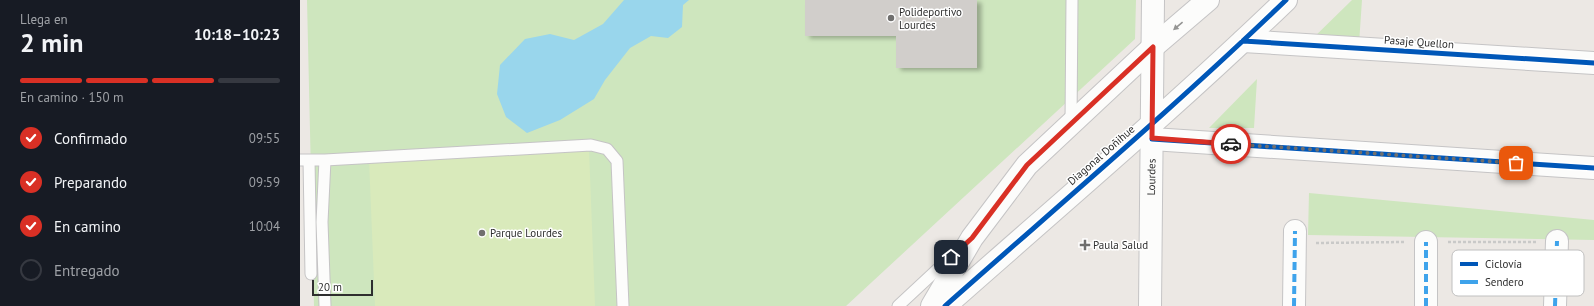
<!DOCTYPE html>
<html lang="es">
<meta charset="utf-8">
<style>
body{margin:0;font-family:"PT Sans",sans-serif;background:#20242c;color:#f1f3f6;height:100vh;display:flex;flex-direction:column;font-size:15px;white-space:nowrap}
*{box-sizing:border-box;margin:0}
p{font-size:13px;color:#9ea1a6}
.icon{flex:none;width:22px;height:22px;fill:none;stroke:currentColor;stroke-width:2;stroke-linecap:round;stroke-linejoin:round}
.map{position:relative;flex:1;overflow:hidden}
.drawer{display:flex;flex-direction:column;background:#171b24;width:300px}
.drawer>*{flex:none}
.scale{position:absolute;left:12px;bottom:10px;width:61px;box-sizing:border-box;padding-left:4px;border:2px solid #2e2e2e;border-top:0;font-size:11px;line-height:14px;white-space:nowrap;color:#2e2e2e;-webkit-text-stroke:3px #fff;paint-order:stroke}
.pin{position:absolute;display:grid;place-items:center;width:34px;height:34px;color:#fff;margin:-17px;border-radius:8px;box-shadow:0 2px 6px #0006}
.courier{position:absolute;display:grid;place-items:center;width:40px;height:40px;margin:-20px;border:3px solid #d93025;border-radius:50%;background:#fff;color:#222;box-shadow:0 1px 5px #0007}
.head em{font-style:normal;font-weight:700}
.head div{display:flex;flex-direction:column-reverse}
.head{display:flex;align-items:center;justify-content:space-between;height:68px;padding:0 20px}
h1{font-size:26px;font-weight:700;line-height:30px}
.bar{display:grid;grid-template-columns:repeat(4,1fr);gap:6px 4px;align-content:center;height:48px;padding:0 20px}
.bar i{height:5px;border-radius:3px;background:#363941}
.bar .active{background:#d93025}
.bar p{grid-column:span 4}
ol{padding:0 20px;list-style:none}
li{display:flex;align-items:center;gap:12px;height:44px}
li p{margin-inline-start:auto}
li .icon{padding:4px;border-radius:50%;background:#d93025;color:#fff;stroke-width:4}
li:last-child{color:#9ea1a6}
li i{width:22px;height:22px;border:2px solid #363941;border-radius:50%}
main{display:flex;flex:1;min-height:0}
.map>svg:first-child{display:block}
.green{fill:#cee6be}
.pitch{fill:#d9eabb}
.water{fill:#99d6ec}
.building{fill:#d1cecb;filter:url(#shadow)}
.lines{fill:none;stroke-linecap:round;stroke-linejoin:round}
.service-casing{stroke:#c5c4c5;stroke-width:13}
.minor-casing{stroke:#c5c4c5;stroke-width:24}
.tertiary-casing{stroke:#c5c4c5;stroke-width:24}
.path{stroke:#c9c9c8;stroke-width:2.5;stroke-dasharray:3 2;stroke-linecap:butt}
.service{stroke:#fcfcfb;stroke-width:11}
.minor{stroke:#fcfcfb;stroke-width:22}
.tertiary{stroke:#fcfcfb;stroke-width:22}
.quiet{stroke:#3ea3eb;stroke-width:4;stroke-dasharray:8 4;stroke-linecap:butt}
.cycleway-casing{stroke:#fff;stroke-width:8}
.cycleway{stroke:#0057b8;stroke-width:5}
.oneway{fill:#959594}
.done{stroke:#706f6e;stroke-width:4;stroke-dasharray:0 7.2}
.route{stroke:#d93025;stroke-width:5}
.poi-dot{fill:#706f6e;stroke:#fff;stroke-width:1.5}
.labels{text-anchor:middle;stroke-width:3;stroke-linejoin:round;paint-order:stroke}
.poi-label{font-size:11px;fill:#2e2e2e;stroke:#fff;text-anchor:start}
.street-label{font-size:11px;fill:#2e2e2e;stroke:#fff}
.key{fill:#fff;stroke:#c0c0c0;stroke-width:1}
.key-label{font-size:11px;fill:#2e2e2e}
</style>
<main>
<section class="drawer">
<div class="head"><div><h1>2 min</h1><p>Llega en</p></div><em>10:18–10:23</em></div>
<div class="bar"><i class="active"></i><i class="active"></i><i class="active"></i><i></i><p>En camino · 150 m</p></div>
<ol>
<li><svg class="icon" aria-label="check" viewBox="0 0 24 24"><path d="M5 12l5 5 9-10"/></svg>Confirmado<p>09:55</p></li>
<li><svg class="icon" aria-label="check" viewBox="0 0 24 24"><path d="M5 12l5 5 9-10"/></svg>Preparando<p>09:59</p></li>
<li><svg class="icon" aria-label="check" viewBox="0 0 24 24"><path d="M5 12l5 5 9-10"/></svg>En camino<p>10:04</p></li>
<li><i></i>Entregado</li>
</ol>
</section>
<div class="map">
<svg width="1294" height="306" viewBox="0 0 1294 306">
<defs>
<filter id="shadow"><feDropShadow dx="4.5" dy="2.5" stdDeviation="2" flood-color="#0004"/></filter>
</defs>
<rect width="100%" height="100%" fill="#ece8e4"/>
<path class="green" d="M7,0H836L835,39L546,306H14Z
M1052,0H1062L1059,44L1008,43Z
M957,79L954,128H909Z
M1009,193L1294,220V240L1008,235Z"/>
<path class="pitch" d="M289,149L295,306H75L69,159Z"/>
<path class="water" d="M324,0H389L383,5L382,27L368,38L351,36L330,48L305,80L294,99L260,120L227,133L206,117L197,94L200,65L225,39L250,34L274,40L303,24Z"/>
<path class="building" d="M505,0H677V68H596V36H505Z"/>
<g class="lines">
<defs>
<path id="service" d="M771,123L772,0
M0,160H25L291,145L307,149L317,161L323,306
M9,160L11,274
M25,160L22,222L25,306
M598,306L655,253"/>
<path id="minor" d="M943,41L1294,63
M852,139L1294,168
M994,306L995,231
M1126,306V242
M1255,306L1257,241"/>
<g id="tertiary">
<path d="M632,306L672,238L727,165L853,47L908,0"/>
<path d="M645,306C759,205 876,106 986,0"/>
<path id="s1" d="M850,306L853,0"/>
</g>
</defs>
<use href="#service" class="service-casing"/>
<use href="#minor" class="minor-casing"/>
<use href="#tertiary" class="tertiary-casing"/>
<path class="path" d="M1148,242H1237
M1016,243L1105,242"/>
<use href="#service" class="service"/>
<use href="#minor" class="minor"/>
<use href="#tertiary" class="tertiary"/>
<path class="quiet" d="M994,306L995,231
M1126,306V242
M1255,306L1257,241"/>
<defs>
<path id="cycleway" d="M943,41L1294,63
M852,139L1294,168
M645,306C759,205 876,106 986,0"/>
</defs>
<use href="#cycleway" class="cycleway-casing"/>
<use href="#cycleway" class="cycleway"/>
</g>
<defs><path id="oneway-solid" d="M-6-.8H1V-3.2L6.5 0L1 3.2V.8H-6Z"/></defs>
<use class="oneway" href="#oneway-solid" transform="translate(878 26) rotate(140)"/>
<g class="lines">
<path class="done" d="M931,144L1216,163"/>
<path class="route" d="M651,257L672,238L727,165L853,47L852,138L931,144"/>
</g>
<g class="poi-dot">
<circle cx="591" cy="18" r="4"/>
<circle cx="182" cy="233" r="4"/>
<path d="M783 239h4v4h4v4h-4v4h-4v-4h-4v-4h4z"/>
</g>
<g class="labels">
<g class="poi-label">
<text x="599" y="16">Polideportivo<tspan x="599" dy="13">Lourdes</tspan></text>
<text x="190" y="237">Parque Lourdes</text>
<text x="793" y="249">Paula Salud</text>
</g>
<g class="street-label">
<text transform="translate(1119 42) rotate(4)" y="4">Pasaje Quellon</text>
<text transform="translate(801 155) rotate(-41)" y="4">Diagonal Doñihue</text>
<text dy="4" stroke="none"><textPath href="#s1" startOffset="129">Lourdes</textPath></text>
</g>
</g>
<rect x="1152" y="250" width="132" height="46" rx="6" class="key"/>
<rect x="1160" y="262" width="18" height="4" fill="#0057b8"/>
<rect x="1160" y="280" width="18" height="4" fill="#3ea3eb"/>
<g class="key-label">
<text x="1185" y="268">Ciclovía</text>
<text x="1185" y="286">Sendero</text>
</g>
</svg>
<div class="scale">20 m</div>
<div class="pin" style="left:1216px;top:163px;background:#ea580c"><svg class="icon" aria-label="bag" viewBox="0 0 24 24"><path d="M5 8h14l-1 12H6zM9 8a3 3 0 0 1 6 0"/></svg></div>
<div class="pin" style="left:651px;top:257px;background:#1f2937"><svg class="icon" aria-label="home" viewBox="0 0 24 24"><path d="M3 11l9-7 9 7M6 9v11h12V9"/></svg></div>
<div class="courier" style="left:931px;top:144px"><svg class="icon" aria-label="car" viewBox="0 0 24 24"><path d="M5 17H2v-5l4-1 3-4h7l3 4 3 1v5h-3M9 17h6M6 11h13"/><circle cx="7" cy="17" r="2"/><circle cx="17" cy="17" r="2"/></svg></div>
</div>
</main>
